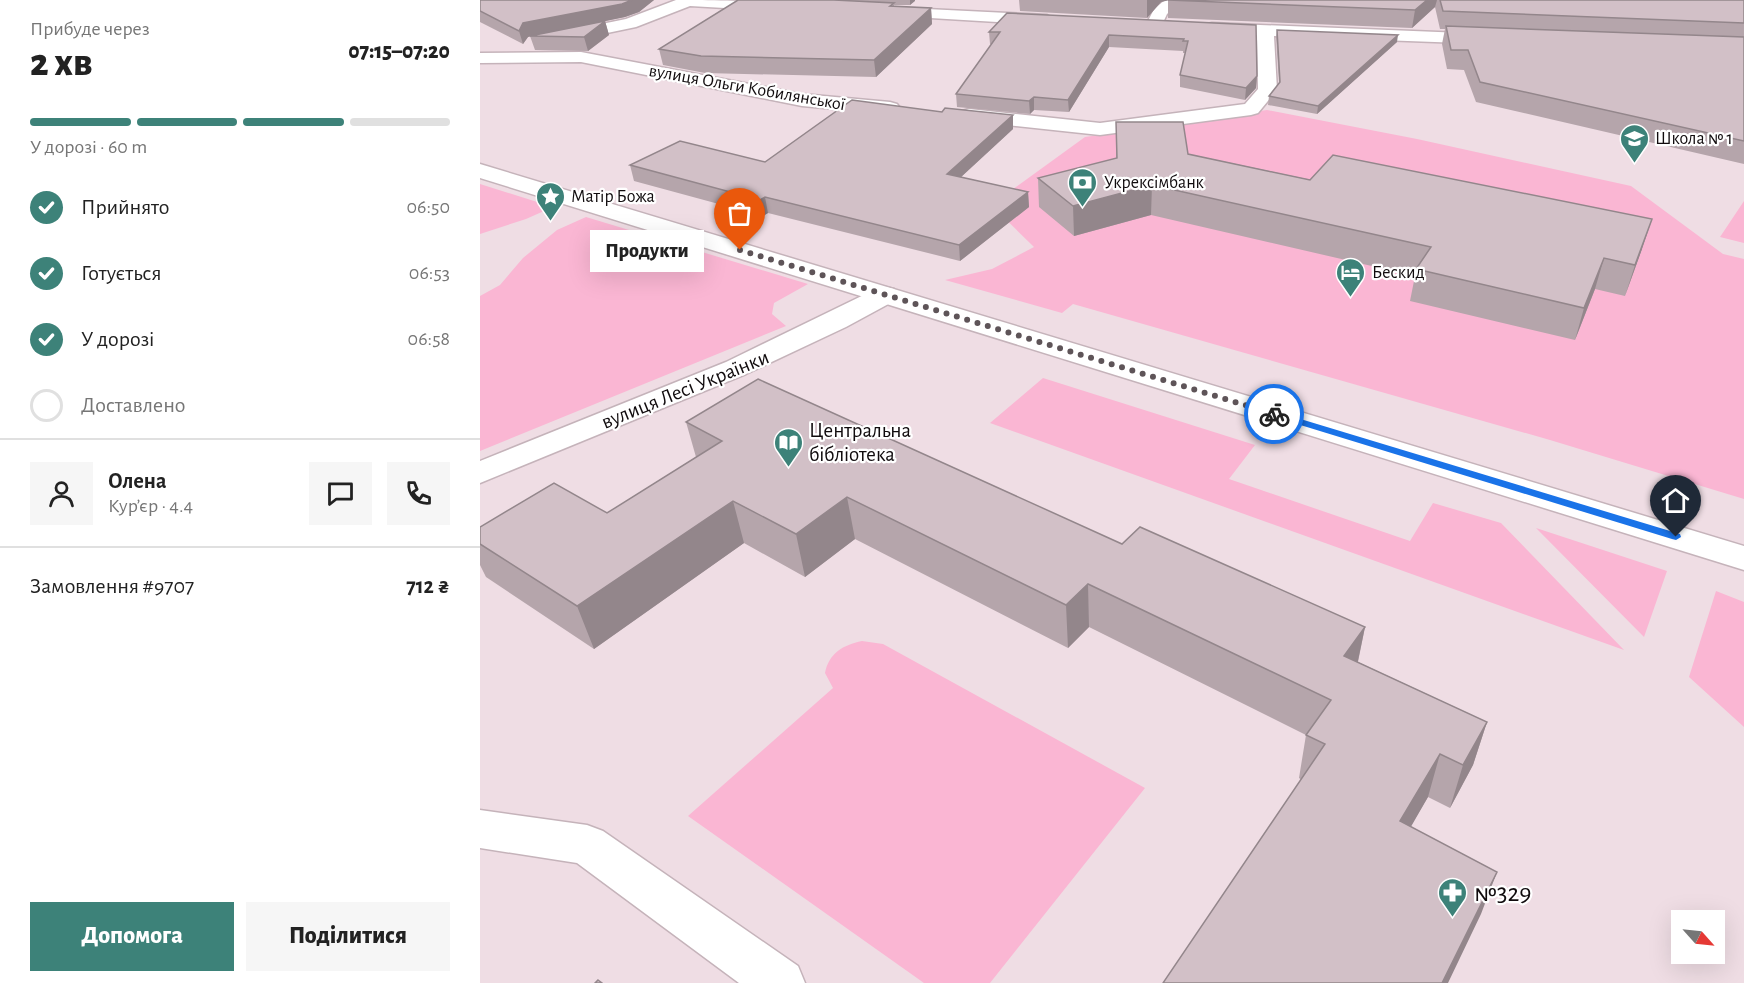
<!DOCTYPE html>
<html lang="uk">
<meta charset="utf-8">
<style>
body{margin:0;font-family:"Alegreya Sans",sans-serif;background:#f6f6f6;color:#222;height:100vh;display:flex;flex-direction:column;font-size:22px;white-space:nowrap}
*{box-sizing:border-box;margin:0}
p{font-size:20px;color:#767676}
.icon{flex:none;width:33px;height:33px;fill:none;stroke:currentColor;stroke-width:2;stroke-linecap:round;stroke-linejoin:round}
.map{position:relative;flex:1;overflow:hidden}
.panel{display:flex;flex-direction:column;background:#fff;width:480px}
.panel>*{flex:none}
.needle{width:39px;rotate:117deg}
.fabs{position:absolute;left:1191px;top:910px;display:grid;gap:12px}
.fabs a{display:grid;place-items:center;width:54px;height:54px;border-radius:0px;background:#fff;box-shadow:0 6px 24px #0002;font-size:30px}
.pin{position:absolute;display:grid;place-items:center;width:51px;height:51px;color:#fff;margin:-62px -26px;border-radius:50% 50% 50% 0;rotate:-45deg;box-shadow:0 0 6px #0007}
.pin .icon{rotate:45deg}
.courier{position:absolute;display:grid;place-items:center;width:60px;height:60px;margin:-30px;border:4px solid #1a73e8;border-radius:50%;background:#fff;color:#222;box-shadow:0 2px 8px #0007}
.bubble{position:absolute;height:42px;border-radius:0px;background:#fff;box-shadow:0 6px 24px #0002;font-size:20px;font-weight:800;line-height:42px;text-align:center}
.headline em{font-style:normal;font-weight:800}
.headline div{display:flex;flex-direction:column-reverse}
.headline{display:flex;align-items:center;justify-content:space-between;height:102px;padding:0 30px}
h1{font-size:39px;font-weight:800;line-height:45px}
.bar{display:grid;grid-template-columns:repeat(4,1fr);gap:9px 6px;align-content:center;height:72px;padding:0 30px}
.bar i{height:8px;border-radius:4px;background:#e0e0e0}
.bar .current{background:#3d8279}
.bar p{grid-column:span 4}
.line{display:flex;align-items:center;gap:15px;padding:0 30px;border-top:2px solid #e0e0e0}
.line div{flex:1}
.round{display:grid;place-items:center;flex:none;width:63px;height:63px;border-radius:0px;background:#f6f6f6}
ol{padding:0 30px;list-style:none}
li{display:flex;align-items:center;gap:18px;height:66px}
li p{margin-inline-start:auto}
li .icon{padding:6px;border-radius:50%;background:#3d8279;color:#fff;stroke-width:4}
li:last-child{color:#767676}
li i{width:33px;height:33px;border:3px solid #e0e0e0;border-radius:50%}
.button{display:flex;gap:12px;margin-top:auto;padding:12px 30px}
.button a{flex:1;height:69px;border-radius:0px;background:#3d8279;color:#fff;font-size:24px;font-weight:800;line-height:69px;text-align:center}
.button a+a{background:#f6f6f6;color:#222}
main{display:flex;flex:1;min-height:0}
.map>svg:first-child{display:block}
.green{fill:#fab6d3}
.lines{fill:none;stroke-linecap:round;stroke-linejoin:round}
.street-casing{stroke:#c5b3ba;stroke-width:3}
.secondary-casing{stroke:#c5b3ba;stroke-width:3}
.street{fill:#fff;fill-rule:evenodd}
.secondary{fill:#fff;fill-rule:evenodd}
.wall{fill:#b5a5ab}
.shaded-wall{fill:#93868b}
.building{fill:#d2c0c7;stroke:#93868b;stroke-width:1.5}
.route{fill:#1a73e8}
.done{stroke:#5e5458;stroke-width:6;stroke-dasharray:0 10.8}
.labels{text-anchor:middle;stroke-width:4.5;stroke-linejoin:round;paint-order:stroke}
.far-street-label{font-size:18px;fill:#100b0d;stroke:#fff}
.far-poi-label{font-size:18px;fill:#100b0d;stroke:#fff;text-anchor:start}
.street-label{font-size:21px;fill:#100b0d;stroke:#fff}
.poi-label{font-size:21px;fill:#100b0d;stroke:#fff;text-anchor:start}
.near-poi-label{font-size:26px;fill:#100b0d;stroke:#fff;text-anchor:start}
</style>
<main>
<section class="panel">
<div class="headline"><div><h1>2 хв</h1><p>Прибуде через</p></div><em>07:15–07:20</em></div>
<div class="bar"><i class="current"></i><i class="current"></i><i class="current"></i><i></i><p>У дорозі · 60 m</p></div>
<ol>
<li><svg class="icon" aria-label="check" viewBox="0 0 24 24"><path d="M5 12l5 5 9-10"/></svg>Прийнято<p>06:50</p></li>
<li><svg class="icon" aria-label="check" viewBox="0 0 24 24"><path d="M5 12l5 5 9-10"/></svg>Готується<p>06:53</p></li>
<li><svg class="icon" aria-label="check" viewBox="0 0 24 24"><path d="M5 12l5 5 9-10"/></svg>У дорозі<p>06:58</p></li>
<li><i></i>Доставлено</li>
</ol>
<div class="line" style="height:108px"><a class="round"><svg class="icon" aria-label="person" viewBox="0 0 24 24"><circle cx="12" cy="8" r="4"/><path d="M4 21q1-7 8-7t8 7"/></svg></a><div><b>Олена</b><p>Кур’єр · 4.4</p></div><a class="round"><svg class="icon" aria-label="chat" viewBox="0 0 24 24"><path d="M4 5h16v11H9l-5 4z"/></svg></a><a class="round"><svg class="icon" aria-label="phone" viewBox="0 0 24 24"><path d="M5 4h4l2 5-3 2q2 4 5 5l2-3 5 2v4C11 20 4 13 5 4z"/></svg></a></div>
<div class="line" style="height:78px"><div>Замовлення #9707</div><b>712 ₴</b></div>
<div class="button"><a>Допомога</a><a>Поділитися</a></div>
</section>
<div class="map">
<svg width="1264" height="983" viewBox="0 0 1264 983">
<rect width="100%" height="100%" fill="#efdde4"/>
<path class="green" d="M787,110L937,139L1151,186L1243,254L1264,259V499L1070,440L593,304L582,313L465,280L512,269L554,247L511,205L605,137Z
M0,184L73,207L46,219L0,234Z
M1264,201V243L1240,237Z
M106,217L328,284L294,303L292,314L306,326L0,451V296L20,285L43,258L77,230Z
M563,378L775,445L749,479L930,541L953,503L1021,523L1144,650L510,423Z
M1056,528L1187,571L1164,637Z
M1236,591L1264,602V727L1209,677Z
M382,641L403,644L665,788L510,983H444L208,816L353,688L345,673C349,653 363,645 382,641Z"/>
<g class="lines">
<defs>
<path id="street" d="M196,0C214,0 297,0 305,6L297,11L210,6L156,27L84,42L78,41L75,37L78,33L146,19Z
M685,0H703L687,14L680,29H668L666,25L674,9Z
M406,7L567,15L575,20L567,25L400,15L398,12L400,9Z
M732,23L1008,34L1014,35L1017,39L1014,43L1008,44L794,36L797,90L778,113L771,115L620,135L489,121L482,119L479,115L482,111L489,109L620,123L765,104L778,89L777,35L726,32L724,28L726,24Z
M101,52L322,94L410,102L417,104L420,108L417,112L410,114L322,106L101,62L0,63V53Z
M405,287L414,289L418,295L414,301L366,327L266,374L0,483V461L246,362L396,289Z
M0,810L107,825L123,831L318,966L325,983H259L97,863L0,848Z"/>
<path id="secondary" d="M0,164L1264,546V570L0,178Z"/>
</defs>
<use href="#street" class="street-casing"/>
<use href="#secondary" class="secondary-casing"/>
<use href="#street" class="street"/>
<use href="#secondary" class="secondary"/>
</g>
<path class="wall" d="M0,0H174L159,12L145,17L125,21L129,35L108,51L55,50L50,36L48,37L43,44L0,22Z
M258,0H435L430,5H414V7L451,8L452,24L396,77L225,73L183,65L179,49Z
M539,0H1264V164L996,102L984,70L967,69L962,44L965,29H960L955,7L932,28L688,18V0L681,2L667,18L540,11Z
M776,25L777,76L776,88L765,100L700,87V75L706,53H703V51L629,47L589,112L554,110L550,114L477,107L476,94L512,44H510L509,32Z
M797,30L917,42L837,114L788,105L789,96L799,83L796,37Z
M462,112L533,115V129L481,177L548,192L549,207L480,261L288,213L283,216L154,181L150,165L285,162Z
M636,122L708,154L1162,249L1145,296L1115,289L1095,340L930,301L935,276L671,215L594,236L559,207L558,178L636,159Z
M206,422L642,544L885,627L878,662L1007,722L993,765L970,808L948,797L930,827L1001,914L819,778L826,735L609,627L588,648L375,539L325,577L264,543L114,649L6,577L0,565V527L127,513L216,457Z"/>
<path class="shaded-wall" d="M152,0H174L159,12L145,17L48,37L43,44L39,31L43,23Z
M430,0H435V1L430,5Z
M667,0H690L681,2L667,18Z
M947,0H957L955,7L932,28L935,10Z
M451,8L452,24L396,77L394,60Z
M125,21L129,35L108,51L104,37Z
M629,35V47L589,112L588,100Z
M918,35L917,42L837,114L838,106Z
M777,76L776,88L765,100L766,88Z
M554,97V110L550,114L549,101Z
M533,115V129L468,189L467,174Z
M672,185L671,215L594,236L593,206Z
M548,192L549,207L480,261L479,245Z
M285,197L288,213L283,216L280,200Z
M1172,219L1162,249L1145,296L1155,265Z
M1124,258L1115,289L1095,340L1104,308Z
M367,497L375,539L325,577L316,534Z
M253,501L264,543L114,649L97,606Z
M608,584L609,627L588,648L586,605Z
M885,627L876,670L864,656Z
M1007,722L993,765L970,808L983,765Z
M960,754L948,797L909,865L920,821Z
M1017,872L1001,914L968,983H962Z"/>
<path class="building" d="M0,0H152L142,4L43,23L39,31L0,11Z
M258,0H354L414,3L410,6L451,8L394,60L221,56L179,49Z
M688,0H947L935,10Z
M960,0H1264V23L963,11Z
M527,13L776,25L777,76L766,88L700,75L708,41H703L704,39L629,35L588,100L554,97L549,101L476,94L520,32H509Z
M125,21L104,37L50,36Z
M966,26L1264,37V141L1000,82L988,50H971Z
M797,30L918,35L838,106L789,96L800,82Z
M372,100L462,112L465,108L533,115L467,174L548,192L479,245L285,197L280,200L150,165L200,141L285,162Z
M636,122H703L708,154L830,180L853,155L1172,219L1155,265L1124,258L1104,308L936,269L951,247L672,185L593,206L558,178L637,158Z
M278,379L642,544L660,527L885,627L864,656L1007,722L983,765L960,754L920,821L1017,872L962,983H683L845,744L826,735L851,700L608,584L586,605L367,497L316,534L253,501L97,606L0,544V527L74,483L127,513L242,441L206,422Z
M118,980L122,983H115Z"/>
<path class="route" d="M794,411L1200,534L1201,537L1196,540L1192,539L791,416V412Z"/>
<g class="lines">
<path class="done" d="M260,250L794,414"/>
</g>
<defs>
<symbol id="school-pin" viewBox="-11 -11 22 30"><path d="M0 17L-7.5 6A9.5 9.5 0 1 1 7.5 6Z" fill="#3d8279" stroke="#fff"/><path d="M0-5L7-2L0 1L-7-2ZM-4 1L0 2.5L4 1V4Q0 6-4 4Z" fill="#fff"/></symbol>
<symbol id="bank-pin" viewBox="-11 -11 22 30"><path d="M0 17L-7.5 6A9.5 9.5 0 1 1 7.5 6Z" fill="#3d8279" stroke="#fff"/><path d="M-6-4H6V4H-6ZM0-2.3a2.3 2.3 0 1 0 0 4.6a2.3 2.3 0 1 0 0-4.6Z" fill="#fff"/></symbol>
<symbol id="sight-pin" viewBox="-11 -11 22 30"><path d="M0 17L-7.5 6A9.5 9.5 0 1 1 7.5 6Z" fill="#3d8279" stroke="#fff"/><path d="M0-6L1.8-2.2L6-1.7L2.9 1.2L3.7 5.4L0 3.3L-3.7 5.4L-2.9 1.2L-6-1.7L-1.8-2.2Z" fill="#fff"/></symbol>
<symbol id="hotel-pin" viewBox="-11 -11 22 30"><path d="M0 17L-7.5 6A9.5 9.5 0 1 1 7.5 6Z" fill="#3d8279" stroke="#fff"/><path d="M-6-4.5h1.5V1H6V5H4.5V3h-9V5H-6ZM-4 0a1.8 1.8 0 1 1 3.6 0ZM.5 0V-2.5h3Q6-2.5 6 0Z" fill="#fff"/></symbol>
<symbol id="library-pin" viewBox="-11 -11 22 30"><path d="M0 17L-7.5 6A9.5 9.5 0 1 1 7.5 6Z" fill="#3d8279" stroke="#fff"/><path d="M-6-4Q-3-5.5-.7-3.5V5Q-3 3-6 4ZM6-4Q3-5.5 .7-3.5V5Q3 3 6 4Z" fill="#fff"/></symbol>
<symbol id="pharmacy-pin" viewBox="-11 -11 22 30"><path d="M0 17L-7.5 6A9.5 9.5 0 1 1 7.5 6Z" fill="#3d8279" stroke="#fff"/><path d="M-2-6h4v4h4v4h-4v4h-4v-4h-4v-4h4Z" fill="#fff"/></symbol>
</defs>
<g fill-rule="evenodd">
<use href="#school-pin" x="1138" y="122" width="33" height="45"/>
<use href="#bank-pin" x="586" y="166" width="33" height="45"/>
<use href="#sight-pin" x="54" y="180" width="33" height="45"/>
<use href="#hotel-pin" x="854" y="256" width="33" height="45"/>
<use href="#library-pin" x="292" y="426" width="33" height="45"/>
<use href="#pharmacy-pin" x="956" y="876" width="33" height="45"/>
</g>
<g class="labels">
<g class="far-street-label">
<text transform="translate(267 87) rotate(10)" y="6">вулиця Ольги Кобилянської</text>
</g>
<g class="far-poi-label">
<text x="1175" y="144">Школа № 1</text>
<text x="624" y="188">Укрексімбанк</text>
<text x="91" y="202">Матір Божа</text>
<text x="892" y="278">Бескид</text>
</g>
<g class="street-label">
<text transform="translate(205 389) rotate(-22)" y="7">вулиця Лесі Українки</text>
</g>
<g class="poi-label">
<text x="329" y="437">Центральна<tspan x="329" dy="24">бібліотека</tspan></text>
</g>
<g class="near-poi-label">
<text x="994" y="901">№329</text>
</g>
</g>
</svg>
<div class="fabs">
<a><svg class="needle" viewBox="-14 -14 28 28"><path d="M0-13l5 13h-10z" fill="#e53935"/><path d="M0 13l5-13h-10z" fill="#767676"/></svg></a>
</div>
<div class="pin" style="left:260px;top:250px;background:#ea580c"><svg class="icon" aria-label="bag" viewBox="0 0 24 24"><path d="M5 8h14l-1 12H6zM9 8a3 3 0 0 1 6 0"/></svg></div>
<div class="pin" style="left:1196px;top:537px;background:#1f2937"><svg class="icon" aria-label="home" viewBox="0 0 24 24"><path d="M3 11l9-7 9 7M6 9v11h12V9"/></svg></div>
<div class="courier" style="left:794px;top:414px"><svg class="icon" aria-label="bike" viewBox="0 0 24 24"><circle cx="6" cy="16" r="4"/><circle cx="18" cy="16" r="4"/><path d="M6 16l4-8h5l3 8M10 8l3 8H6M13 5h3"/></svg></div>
<div class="bubble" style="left:110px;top:230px;width:114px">Продукти</div>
</div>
</main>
